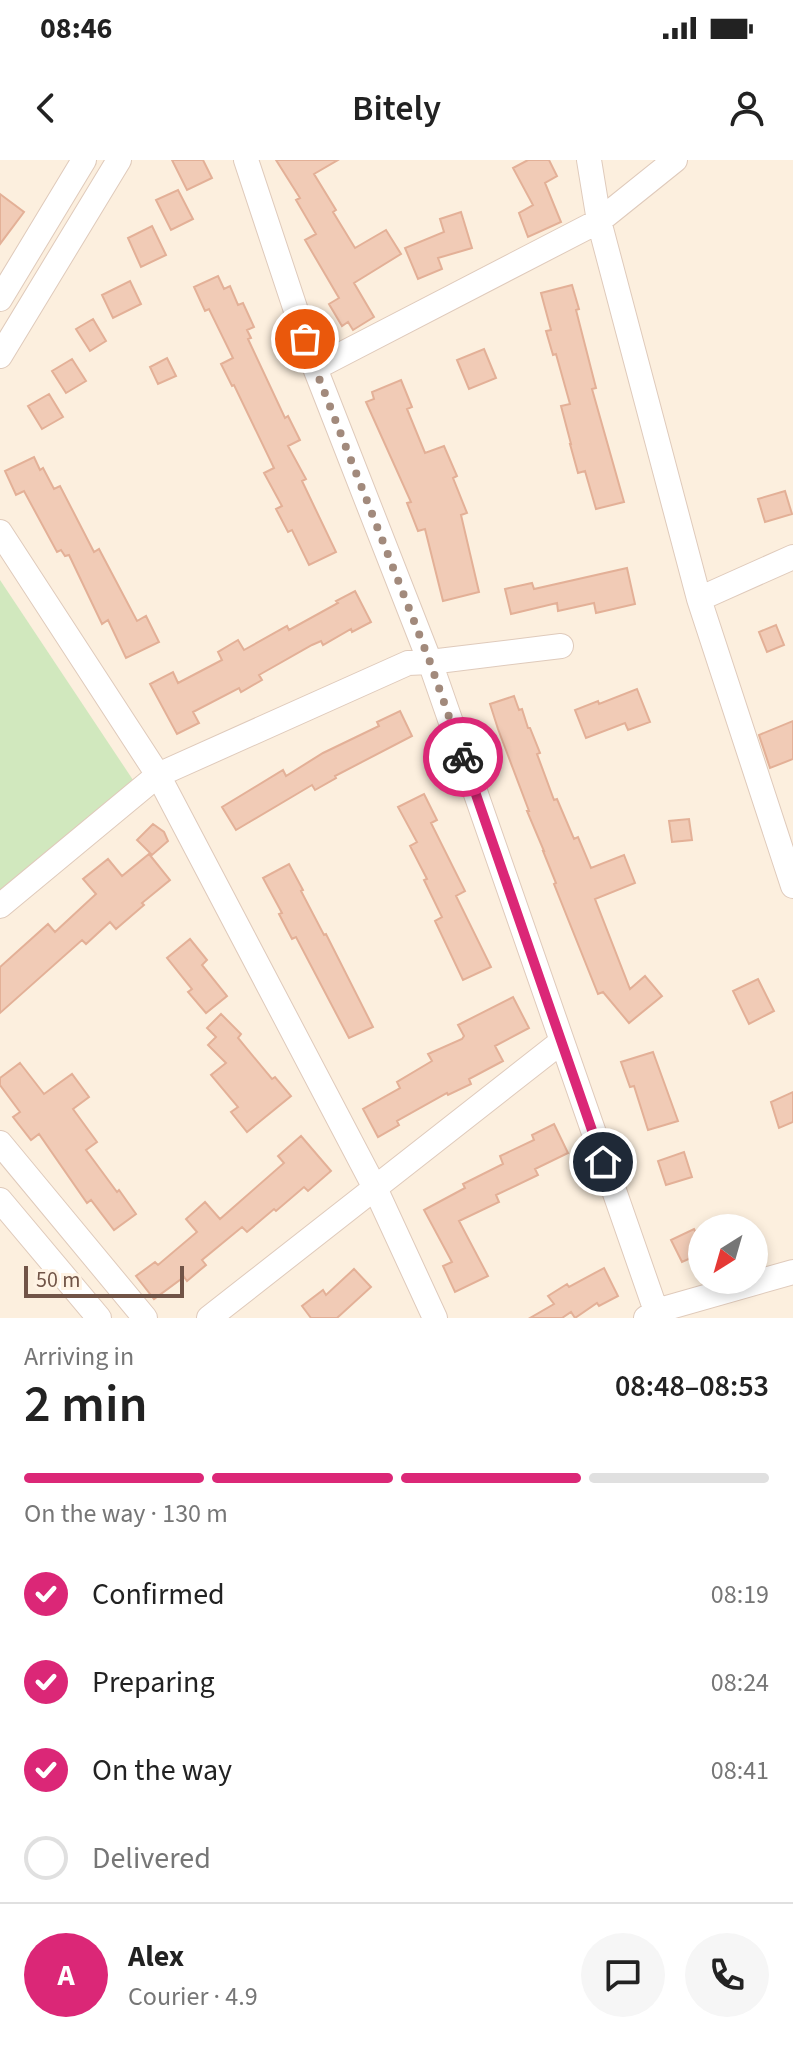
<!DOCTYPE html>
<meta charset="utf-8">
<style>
body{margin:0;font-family:"Source Sans 3",sans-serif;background:#f6f6f6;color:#222;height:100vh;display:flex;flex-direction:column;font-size:30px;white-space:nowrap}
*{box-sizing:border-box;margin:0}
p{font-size:26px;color:#767676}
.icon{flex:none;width:44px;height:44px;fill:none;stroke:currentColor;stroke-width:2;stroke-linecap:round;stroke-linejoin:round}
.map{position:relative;height:1158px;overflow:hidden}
.side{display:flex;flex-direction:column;background:#fff;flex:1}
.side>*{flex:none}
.needle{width:52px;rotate:217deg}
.tools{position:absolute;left:688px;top:1054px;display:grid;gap:16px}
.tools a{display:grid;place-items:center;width:80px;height:80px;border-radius:50%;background:#fff;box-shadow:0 4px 12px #0003;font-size:40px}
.scale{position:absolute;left:24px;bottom:20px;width:160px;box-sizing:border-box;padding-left:8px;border:4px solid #715447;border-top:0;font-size:22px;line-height:28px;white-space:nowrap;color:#715447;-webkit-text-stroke:6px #fff3e4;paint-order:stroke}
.pin{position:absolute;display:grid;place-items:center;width:68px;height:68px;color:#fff;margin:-34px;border:4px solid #fff;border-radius:50%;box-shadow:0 2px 8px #0007}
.courier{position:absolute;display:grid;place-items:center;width:80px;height:80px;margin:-40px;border:6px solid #db2777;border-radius:50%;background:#fff;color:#222;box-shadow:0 2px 10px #0007}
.summary em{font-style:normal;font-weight:600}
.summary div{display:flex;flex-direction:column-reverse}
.summary{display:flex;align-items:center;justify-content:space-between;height:136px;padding:0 24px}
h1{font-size:52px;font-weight:600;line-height:60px}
.bar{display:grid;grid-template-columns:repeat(4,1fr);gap:12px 8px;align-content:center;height:96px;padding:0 24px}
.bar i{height:10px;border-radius:6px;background:#e0e0e0}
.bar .on{background:#db2777}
.bar p{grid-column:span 4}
.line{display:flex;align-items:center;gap:20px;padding:0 24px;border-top:2px solid #e0e0e0}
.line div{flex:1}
.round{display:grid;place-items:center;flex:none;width:84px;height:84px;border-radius:42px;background:#f6f6f6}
ol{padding:0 24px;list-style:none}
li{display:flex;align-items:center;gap:24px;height:88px}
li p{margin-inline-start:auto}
li .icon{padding:8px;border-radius:50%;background:#db2777;color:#fff;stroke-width:4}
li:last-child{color:#767676}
li i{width:44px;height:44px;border:4px solid #e0e0e0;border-radius:50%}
.status{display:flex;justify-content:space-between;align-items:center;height:56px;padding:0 40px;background:#fff;direction:ltr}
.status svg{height:22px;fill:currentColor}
header{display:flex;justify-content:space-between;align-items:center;height:104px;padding:0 24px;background:#fff;font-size:36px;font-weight:600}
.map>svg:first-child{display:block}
.green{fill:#d1e8be}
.building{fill:#f1cbb6;stroke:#e3b097;stroke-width:2}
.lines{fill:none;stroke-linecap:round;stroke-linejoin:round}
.minor-casing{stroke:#dfcabb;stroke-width:26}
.minor{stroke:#fff;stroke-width:24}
.done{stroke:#a28a7c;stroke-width:8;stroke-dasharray:0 14.4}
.route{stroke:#db2777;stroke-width:10}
</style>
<div class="status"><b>08:46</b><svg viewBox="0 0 49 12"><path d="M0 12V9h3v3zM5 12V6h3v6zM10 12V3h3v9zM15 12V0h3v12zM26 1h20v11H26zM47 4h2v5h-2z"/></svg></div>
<header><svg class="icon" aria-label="back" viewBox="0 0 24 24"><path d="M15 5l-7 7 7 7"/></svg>Bitely<svg class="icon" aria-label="person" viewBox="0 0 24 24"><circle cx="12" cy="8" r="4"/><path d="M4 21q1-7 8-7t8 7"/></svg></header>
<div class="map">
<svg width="793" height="1158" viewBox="0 0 793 1158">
<rect width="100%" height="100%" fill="#fcefde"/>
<path class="green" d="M0,420L139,629L0,732Z"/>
<path class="building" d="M172,0H203L212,18L187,30Z
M276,0H338L314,14L336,50L333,52L355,88L386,70L401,94L354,123L374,157L353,170L348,162L342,166L329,144L339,138L305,80L316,74L296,40L300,38Z
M528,0H549L557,16L545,23L561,62L528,77L519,53L533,45L513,8Z
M178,30L193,59L171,70L156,40Z
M0,34L24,52L0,84Z
M461,52L472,88L438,98L442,109L418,119L405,88L444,72L440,59Z
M152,66L166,95L141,107L128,78Z
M218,116L224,129L230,126L238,145L243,143L254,167L247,170L251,178L248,179L285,258L288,256L300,280L288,286L306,319L302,321L336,392L309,405L292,370L288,372L276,349L282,346L264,313L274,308L234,225L232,226L221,204L233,198L209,149L205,151L194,127Z
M130,121L141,144L113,158L102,135Z
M572,125L579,149L576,150L596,228L592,229L624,342L596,349L585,311L578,313L570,284H571L561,246L570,244L556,194L553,195L546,171L551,170L541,133Z
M93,159L106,181L90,191L76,169Z
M484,189L496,218L469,229L457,200Z
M167,198L176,216L158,224L150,207Z
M72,199L86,221L66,233L52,211Z
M401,220L412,247L407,249L425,293L444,286L457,316L453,318L467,353L461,355L479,432L443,441L425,369L418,371L407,343L411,342L366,242L374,239L372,232Z
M49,234L63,257L42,269L28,246Z
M34,297L40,310L43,308L54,329L60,326L94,392L99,389L137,461L146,456L159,482L126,498L108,460L102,464L69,395L65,396L61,390L57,392L24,331L16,335L5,311Z
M785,331L792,354L765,362L758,339Z
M627,408L635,444L596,453L594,443L558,451L557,443L511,454L505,429L532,423L534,429Z
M355,431L371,462L352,472L351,469L323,485L321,481L312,485L259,515L262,520L241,532L239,528L193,552L199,563L177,574L150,524L173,512L178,523L222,500L218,492L238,480L244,490L287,466L289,470L338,443L336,441Z
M776,465L784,485L767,492L759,472Z
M637,529L650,562L628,570L625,563L586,578L575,550L598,541L599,544Z
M514,536L519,550L522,549L528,568H530L540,593L537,594L554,640L557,639L574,679L578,677L591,708L624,695L635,723L595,739L630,829L645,816L662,836L629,863L603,832L598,834L554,724L556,723L543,691H544L527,651H529L498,569L490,544Z
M400,551L412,576L335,616L336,618L315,630L312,625L236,670L222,647L283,610L286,616L323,593L379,566L377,562Z
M793,561V599L770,608L759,575Z
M424,634L437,660L431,663L465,731L456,736L491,807L463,820L435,761L442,757L424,720L427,719L410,686L417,682L398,647Z
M689,659L692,680L672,682L669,661Z
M153,664L164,672L168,681L152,695L137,680Z
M149,694L170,720L142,743L144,745L116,769L110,762L86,784L82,780L0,853V807L48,764L55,772L96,734L83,719L108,699L122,716Z
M289,704L303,730L301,731L324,775L326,774L373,867L349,878L296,777L292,779L279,754L282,753L263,718Z
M190,779L207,800L202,805L227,836L206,853L188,832L192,829L167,798Z
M758,819L774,851L749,864L733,831Z
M513,837L529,868L495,886L503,901L469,919L471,924L448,935L447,933L397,961L399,965L378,977L363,949L400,928L397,922L432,901L428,894L462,879L464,876L458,865Z
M221,854L241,874L238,878L272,919L275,917L291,936L247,972L231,952L238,947L211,915L226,903L208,885L216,877L207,868Z
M653,892L678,961L648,970L634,926L630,927L621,902Z
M20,903L44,934L72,914L89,937L73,949L97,982L86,990L117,1032L119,1030L136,1054L114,1070L91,1040L87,1043L39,974L31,980L13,957L20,952L0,925V918Z
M793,932V962L779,968L771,942Z
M554,964L568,993L535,1009L538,1015L496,1035L499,1042L459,1061L488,1116L455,1132L443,1106L452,1102L424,1050L465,1028L463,1024L503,1004L500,996L534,980L532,975Z
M301,976L331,1011L308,1031L304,1027L276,1051L274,1049L247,1072L242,1067L202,1100L206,1105L187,1121L184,1117L154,1139L136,1116L155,1102L158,1105L197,1072L186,1059L205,1042L220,1059L284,1003L278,996Z
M684,992L692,1017L666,1025L658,1001Z
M694,1069L702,1085V1093L682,1102L671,1080Z
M604,1108L618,1136L599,1146L597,1143L575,1158L571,1152L562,1158H530L554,1144L548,1136L567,1124L569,1127Z
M354,1109L371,1127L337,1158H311L302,1146L323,1130L326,1135Z"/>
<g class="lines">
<defs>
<path id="minor" d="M246,0L315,208L430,502L656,1151
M589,0L599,61L699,439L793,726
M0,139L84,0
M0,196L119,0
M315,208L599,61L675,0
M0,372L158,615L375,1028L435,1158
M699,439L793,397
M0,746L158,615L408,503L430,502L561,486
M0,983L145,1158
M0,1040L99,1158
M209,1158L561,882
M646,1158L656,1151L793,1112"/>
</defs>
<use href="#minor" class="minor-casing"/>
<use href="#minor" class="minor"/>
</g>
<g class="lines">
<path class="done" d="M305,179L315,208L430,502L463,597"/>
<path class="route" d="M463,597L603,1002"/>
</g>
</svg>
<div class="tools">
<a><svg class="needle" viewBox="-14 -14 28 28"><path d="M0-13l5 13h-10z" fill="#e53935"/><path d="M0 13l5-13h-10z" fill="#767676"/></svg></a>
</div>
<div class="scale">50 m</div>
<div class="pin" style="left:305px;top:179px;background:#ea580c"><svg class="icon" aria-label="bag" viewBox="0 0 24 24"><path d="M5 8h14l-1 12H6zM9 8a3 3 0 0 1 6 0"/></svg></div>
<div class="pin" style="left:603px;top:1002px;background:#1f2937"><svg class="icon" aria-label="home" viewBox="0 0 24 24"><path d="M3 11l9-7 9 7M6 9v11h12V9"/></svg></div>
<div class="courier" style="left:463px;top:597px"><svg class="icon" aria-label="bike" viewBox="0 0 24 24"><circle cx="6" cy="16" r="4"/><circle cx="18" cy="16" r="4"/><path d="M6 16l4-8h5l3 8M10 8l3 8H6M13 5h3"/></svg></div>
</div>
<section class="side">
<div class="summary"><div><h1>2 min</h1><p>Arriving in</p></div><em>08:48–08:53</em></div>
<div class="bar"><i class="on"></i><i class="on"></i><i class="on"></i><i></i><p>On the way · 130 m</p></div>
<ol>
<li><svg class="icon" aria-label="check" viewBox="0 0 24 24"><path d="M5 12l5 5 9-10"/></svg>Confirmed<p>08:19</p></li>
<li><svg class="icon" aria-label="check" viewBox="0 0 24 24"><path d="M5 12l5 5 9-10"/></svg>Preparing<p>08:24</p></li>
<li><svg class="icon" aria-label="check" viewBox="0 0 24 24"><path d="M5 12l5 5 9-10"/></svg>On the way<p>08:41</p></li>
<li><i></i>Delivered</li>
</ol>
<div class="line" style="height:144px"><b class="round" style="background:#db2777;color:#fff">A</b><div><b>Alex</b><p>Courier · 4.9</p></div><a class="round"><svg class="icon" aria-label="chat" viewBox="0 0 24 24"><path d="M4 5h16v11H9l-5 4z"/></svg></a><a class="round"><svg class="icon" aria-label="phone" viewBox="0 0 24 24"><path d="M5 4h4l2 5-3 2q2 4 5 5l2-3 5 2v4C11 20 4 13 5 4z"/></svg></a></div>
</section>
